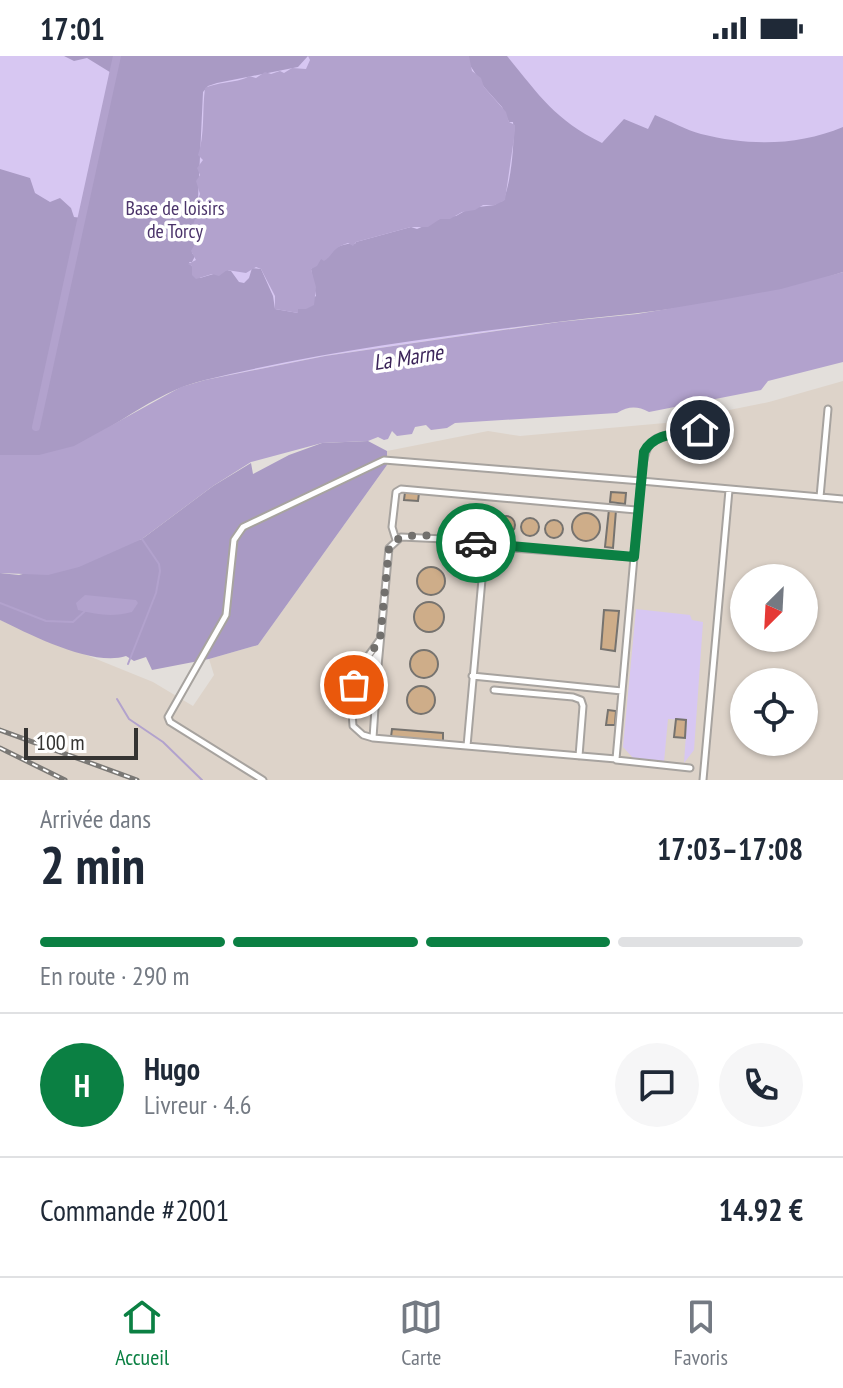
<!DOCTYPE html>
<html lang="fr">
<meta charset="utf-8">
<style>
body{margin:0;font-family:"PT Sans Narrow",sans-serif;background:#f6f6f7;color:#1f2937;height:100vh;display:flex;flex-direction:column;font-size:30px;white-space:nowrap}
*{box-sizing:border-box;margin:0}
p{font-size:26px;color:#747a83}
.icon{flex:none;width:44px;height:44px;fill:none;stroke:currentColor;stroke-width:2;stroke-linecap:round;stroke-linejoin:round}
.map{position:relative;height:724px;overflow:hidden}
.panel{display:flex;flex-direction:column;background:#fff;flex:1}
.panel>*{flex:none}
.needle{width:52px;rotate:204deg}
.buttons{position:absolute;left:730px;top:508px;display:grid;gap:16px}
.buttons a{display:grid;place-items:center;width:88px;height:88px;border-radius:50%;background:#fff;box-shadow:0 2px 6px #0004;font-size:40px}
.scale{position:absolute;left:24px;bottom:20px;width:114px;box-sizing:border-box;padding-left:8px;border:4px solid #353432;border-top:0;font-size:22px;line-height:28px;white-space:nowrap;color:#353432;-webkit-text-stroke:6px #fff;paint-order:stroke}
.pin{position:absolute;display:grid;place-items:center;width:68px;height:68px;color:#fff;margin:-34px;border:4px solid #fff;border-radius:50%;box-shadow:0 2px 8px #0007}
.courier{position:absolute;display:grid;place-items:center;width:80px;height:80px;margin:-40px;border:6px solid #0b8043;border-radius:50%;background:#fff;color:#222;box-shadow:0 2px 10px #0007}
.head em{font-style:normal;font-weight:600}
.head div{display:flex;flex-direction:column-reverse}
.head{display:flex;align-items:center;justify-content:space-between;height:136px;padding:0 40px}
h1{font-size:52px;font-weight:600;line-height:60px}
.bar{display:grid;grid-template-columns:repeat(4,1fr);gap:12px 8px;align-content:center;height:96px;padding:0 40px}
.bar i{height:10px;border-radius:6px;background:#e0e1e3}
.bar .on{background:#0b8043}
.bar p{grid-column:span 4}
.line{display:flex;align-items:center;gap:20px;padding:0 40px;border-top:2px solid #e0e1e3}
.line div{flex:1}
.round{display:grid;place-items:center;flex:none;width:84px;height:84px;border-radius:42px;background:#f6f6f7}
.status{display:flex;justify-content:space-between;align-items:center;height:56px;padding:0 40px;background:#fff;direction:ltr}
.status svg{height:22px;fill:currentColor}
.tabs{display:flex;justify-content:space-around;align-items:center;height:112px;border-top:2px solid #e0e1e3;background:#fff;font-size:22px;color:#747a83}
.tabs a{display:grid;justify-items:center;gap:4px}
.tabs .on{color:#0b8043}
.map>svg:first-child{display:block}
.built{fill:#ddd3c9;fill-rule:evenodd}
.green{fill:#d7c7f2}
.forest{fill:#a99ac4}
.water{fill:#b2a2cd}
.lines{fill:none;stroke-linecap:round;stroke-linejoin:round}
.stream{stroke:#b2a2cd;stroke-width:2}
.canal{stroke:#b2a2cd;stroke-width:8}
.building{fill:#cead89;stroke:#76736f;stroke-width:2}
.lane-casing{stroke:#a7a39f;stroke-width:9}
.lane{stroke:#fff;stroke-width:5}
.rail-casing{stroke:#7a7875;stroke-width:5}
.rail{stroke:#fff;stroke-width:2;stroke-dasharray:6;stroke-linecap:butt}
.done{stroke:#72706d;stroke-width:8;stroke-dasharray:0 14.4}
.route{stroke:#0b8043;stroke-width:10}
.labels{text-anchor:middle;stroke-width:7;stroke-linejoin:round;paint-order:stroke}
.park-label{font-size:20px;fill:#4b346a;stroke:#fff}
.water-label{font-size:22px;font-style:italic;fill:#3b2459;stroke:#fff}
</style>
<div class="status"><b>17:01</b><svg viewBox="0 0 49 12"><path d="M0 12V9h3v3zM5 12V6h3v6zM10 12V3h3v9zM15 12V0h3v12zM26 1h20v11H26zM47 4h2v5h-2z"/></svg></div>
<div class="map">
<svg width="843" height="724" viewBox="0 0 843 724">
<rect width="100%" height="100%" fill="#e3dfdb"/>
<path class="built" d="M843,325V724H0V564L153,626L193,650L214,619L209,603L258,589L387,409V395L488,375L520,380L665,367L769,346ZM744,522H804V582H744ZM744,626H804V686H744Z"/>
<path class="green" d="M0,0H843V216L781,233L325,300L205,324L0,262Z
M636,553L690,559L692,564L703,566L694,694L684,707L687,664L668,663L664,706L634,703L623,691Z"/>
<path class="forest" d="M64,0H308L298,11L217,27L208,30L203,36L196,186L192,197L195,200L192,206H189L200,222L227,214L231,215L239,226L244,227L249,222L252,212L261,213L273,240L275,253L298,257L297,253L316,240L311,213C321,201 339,185 355,188L356,186L411,171L417,173L444,161L456,160L470,152L495,149L497,146L503,145C511,128 515,85 513,66H509L502,51L484,31L464,0H507C540,40 554,63 602,87L624,63L648,73L655,59C670,65 686,74 701,78C749,90 798,90 843,71V216C752,248 652,255 557,266C440,280 320,296 205,324C151,337 110,377 60,398C43,405 18,404 0,406V113L30,122L35,137L50,146L60,142L71,152L74,161L82,162L113,18L87,2L74,5Z
M368,385L387,395V409L258,589L209,603L152,614L146,601L134,605L126,600C93,611 31,579 0,564V517L19,519L142,483L213,430L251,407L253,418L289,399L322,387Z"/>
<path class="water" d="M308,0H469L472,15L481,22L484,31L506,56L509,66L515,69V75L505,144L495,149H483L475,154L462,156L450,163H440L428,171H411L356,186L353,190L348,187C331,192 334,199 324,205L321,203L317,210L311,213L316,231L314,249L306,253H298V257L275,253V240L261,213L256,211L246,217L227,214L219,220L212,218L196,223L192,219V210L188,208L196,204L191,195L196,186L193,169L196,160L194,153L200,138L196,125L200,119L197,112L203,104L198,99C205,79 202,54 205,32C220,25 240,27 249,20L256,22L265,16L271,18L280,15L284,17L292,12L306,13L310,4Z
M843,216V306L768,325L761,334L649,356C637,350 629,350 617,357L455,367L447,372L431,374L426,369L415,371L412,378L397,380L392,375L388,383L384,384L378,381L368,385L322,387L251,406L213,430L142,483L79,511L48,519L0,517V399H39L74,390L181,331L205,324L325,300L559,266L637,258L721,244L781,233Z
M85,539L136,544L138,547L132,556C113,561 98,559 78,554L76,547Z"/>
<g class="lines">
<path class="stream" d="M0,547L46,565L73,566L85,555
M128,608L156,537L160,515L159,508L142,483
M117,643L129,663L163,686L202,724"/>
<path class="canal" d="M36,371L117,0"/>
</g>
<path class="building" d="M405,436L419,437L418,445L404,444Z
M611,436L626,437L625,448L610,446Z
M609,453L616,454L613,492L605,491Z
M572 471a14 14 0 1 1 28 0a14 14 0 1 1-28 0Z
M473 467a9 9 0 1 1 18 0a9 9 0 1 1-18 0Z
M497 469a9 9 0 1 1 18 0a9 9 0 1 1-18 0Z
M521 471a9 9 0 1 1 18 0a9 9 0 1 1-18 0Z
M545 473a9 9 0 1 1 18 0a9 9 0 1 1-18 0Z
M417 525a14 14 0 1 1 28 0a14 14 0 1 1-28 0Z
M414 561a15 15 0 1 1 30 0a15 15 0 1 1-30 0Z
M604,554L619,555L615,595L601,593Z
M410 608a14 14 0 1 1 28 0a14 14 0 1 1-28 0Z
M407 644a14 14 0 1 1 28 0a14 14 0 1 1-28 0Z
M608,654L616,655L615,669H606Z
M676,663L686,664L685,682L674,681Z
M392,673L443,677V686L391,681Z"/>
<g class="lines">
<defs>
<path id="lane" d="M820,441L828,353
M396,484L392,471L396,436L401,433L636,454
M634,501L641,425L843,443
M472,620L622,635
M355,627L356,617L379,585
M494,634L573,641L581,644L583,650L579,700
M353,638L354,629L379,596
M352,652L353,640L378,606
M373,682L377,623
M467,690L485,490L466,484L401,481L389,492L377,621L352,656L353,670L363,679L373,682L616,703L634,501L485,490
M616,704L690,712
M263,724L170,666L168,661L226,559L234,484L243,471L384,404L641,425C645,375 655,381 700,374
M703,724L729,434"/>
</defs>
<use href="#lane" class="lane-casing"/>
<use href="#lane" class="lane"/>
<defs>
<path id="rail" d="M0,674L137,724
M0,692L65,724"/>
</defs>
<use href="#rail" class="rail-casing"/>
<use href="#rail" class="rail"/>
</g>
<g class="lines">
<path class="done" d="M354,629L356,617L380,584L389,492C391,490 395,485 398,483C411,475 461,482 476,487"/>
<path class="route" d="M476,487L634,501L644,396C654,376 681,378 700,374"/>
</g>
<g class="labels">
<g class="park-label">
<text x="175" y="159">Base de loisirs<tspan x="175" dy="23">de Torcy</tspan></text>
</g>
<g class="water-label">
<text transform="translate(408 301) rotate(-9)" y="8">La Marne</text>
</g>
</g>
</svg>
<div class="buttons">
<a><svg class="needle" viewBox="-14 -14 28 28"><path d="M0-13l5 13h-10z" fill="#e53935"/><path d="M0 13l5-13h-10z" fill="#747a83"/></svg></a>
<a><svg class="icon" aria-label="locate" viewBox="0 0 24 24"><circle cx="12" cy="12" r="6"/><path d="M12 2v4M12 18v4M2 12h4M18 12h4"/></svg></a>
</div>
<div class="scale">100 m</div>
<div class="pin" style="left:354px;top:629px;background:#ea580c"><svg class="icon" aria-label="bag" viewBox="0 0 24 24"><path d="M5 8h14l-1 12H6zM9 8a3 3 0 0 1 6 0"/></svg></div>
<div class="pin" style="left:700px;top:374px;background:#1f2937"><svg class="icon" aria-label="home" viewBox="0 0 24 24"><path d="M3 11l9-7 9 7M6 9v11h12V9"/></svg></div>
<div class="courier" style="left:476px;top:487px"><svg class="icon" aria-label="car" viewBox="0 0 24 24"><path d="M5 17H2v-5l4-1 3-4h7l3 4 3 1v5h-3M9 17h6M6 11h13"/><circle cx="7" cy="17" r="2"/><circle cx="17" cy="17" r="2"/></svg></div>
</div>
<section class="panel">
<div class="head"><div><h1>2 min</h1><p>Arrivée dans</p></div><em>17:03–17:08</em></div>
<div class="bar"><i class="on"></i><i class="on"></i><i class="on"></i><i></i><p>En route · 290 m</p></div>
<div class="line" style="height:144px"><b class="round" style="background:#0b8043;color:#fff">H</b><div><b>Hugo</b><p>Livreur · 4.6</p></div><a class="round"><svg class="icon" aria-label="chat" viewBox="0 0 24 24"><path d="M4 5h16v11H9l-5 4z"/></svg></a><a class="round"><svg class="icon" aria-label="phone" viewBox="0 0 24 24"><path d="M5 4h4l2 5-3 2q2 4 5 5l2-3 5 2v4C11 20 4 13 5 4z"/></svg></a></div>
<div class="line" style="height:104px"><div>Commande #2001</div><b>14.92 €</b></div>
</section>
<nav class="tabs">
<a class="on"><svg class="icon" aria-label="home" viewBox="0 0 24 24"><path d="M3 11l9-7 9 7M6 9v11h12V9"/></svg>Accueil</a>
<a><svg class="icon" aria-label="map" viewBox="0 0 24 24"><path d="M3 6l6-2 6 2 6-2v14l-6 2-6-2-6 2zM9 4v14M15 6v14"/></svg>Carte</a>
<a><svg class="icon" aria-label="saved" viewBox="0 0 24 24"><path d="M7 4h10v16l-5-4-5 4z"/></svg>Favoris</a>
</nav>
